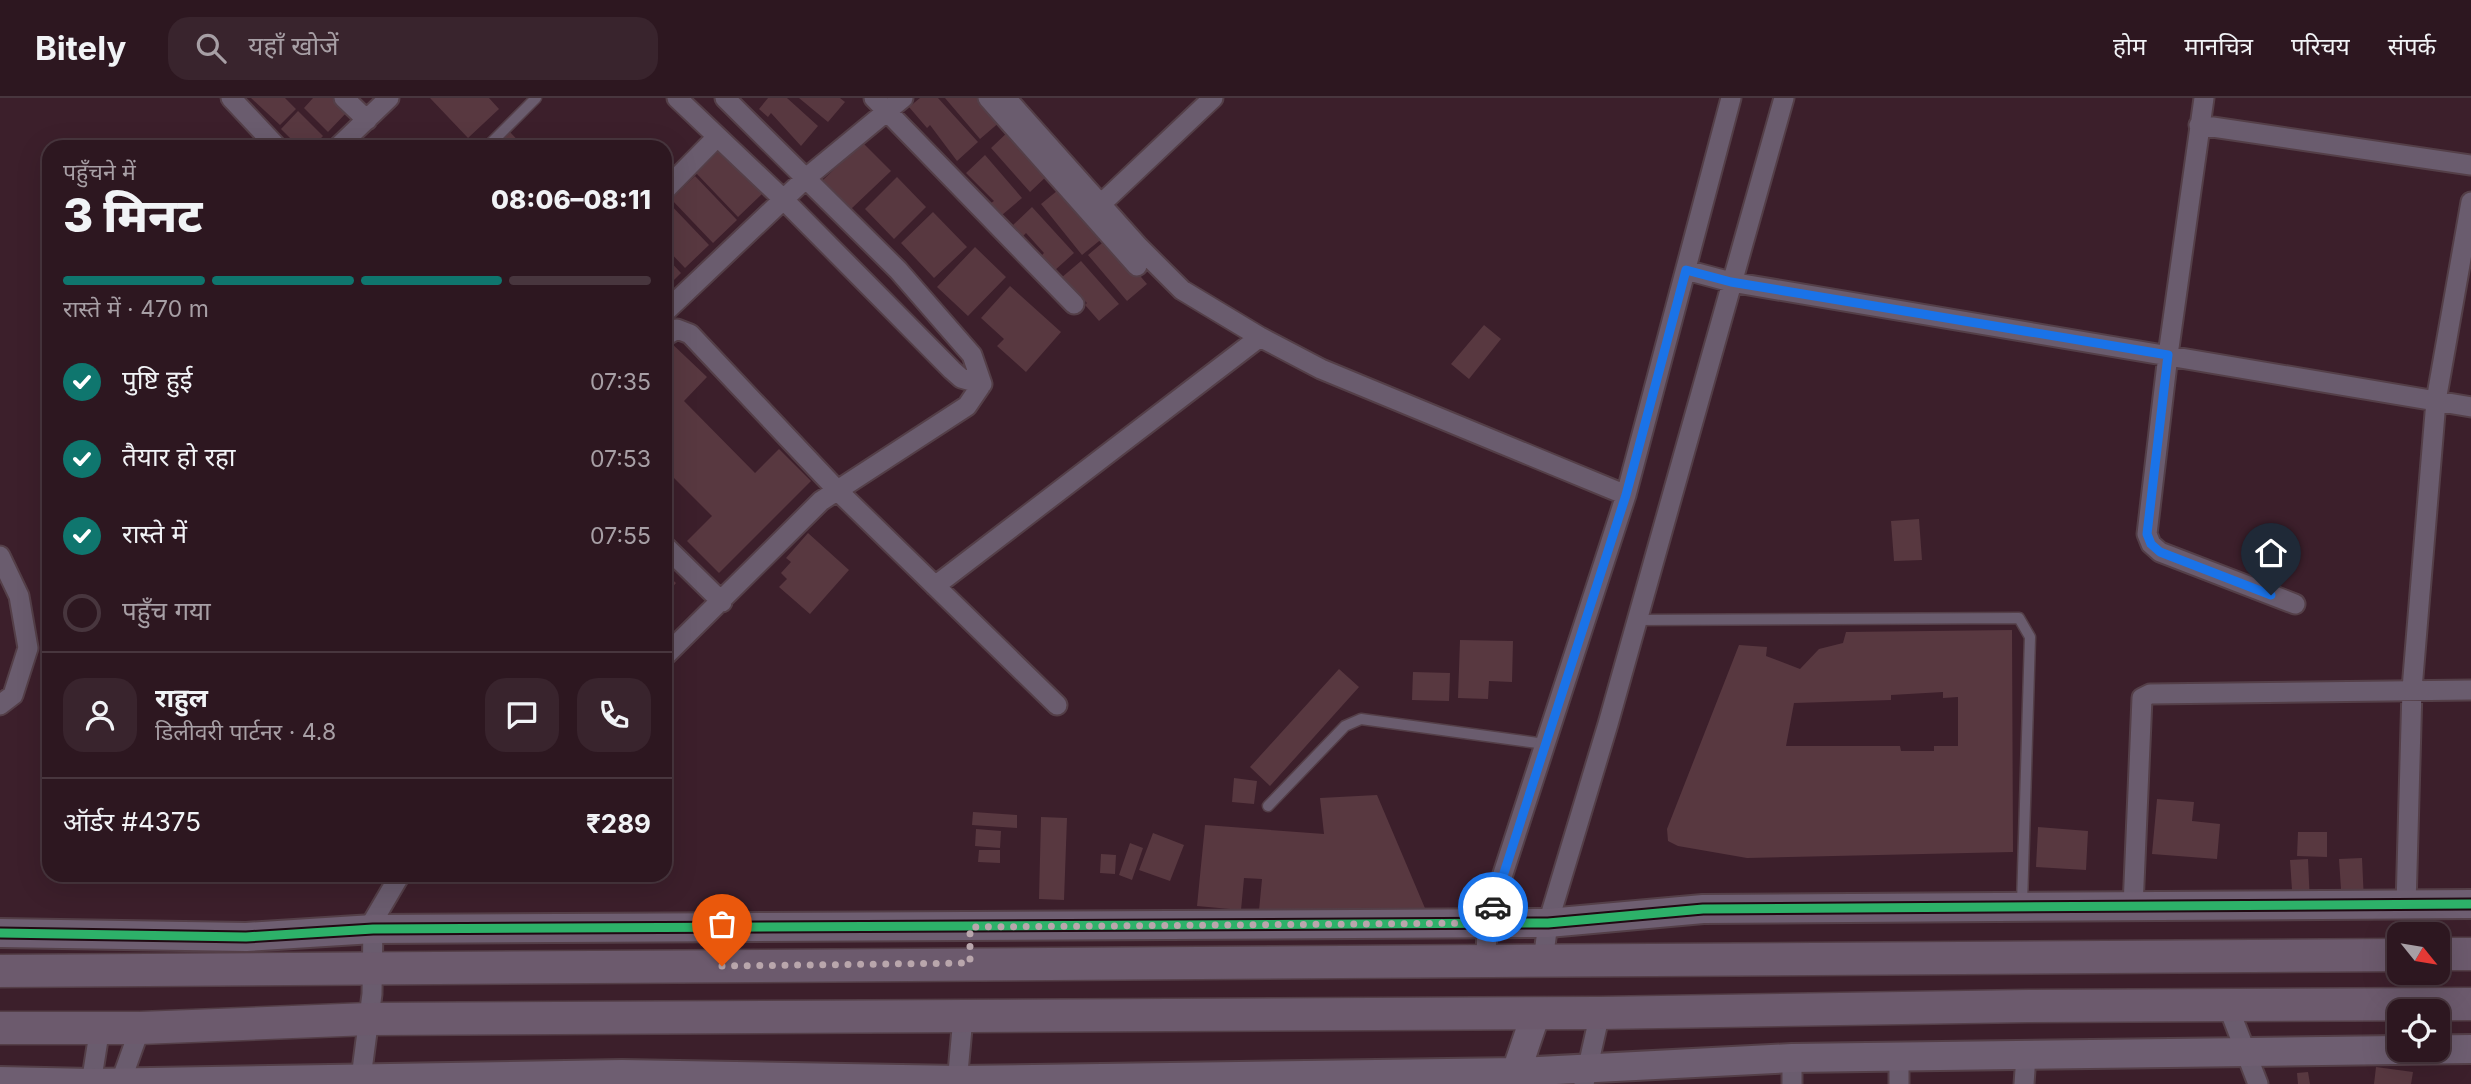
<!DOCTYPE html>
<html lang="hi">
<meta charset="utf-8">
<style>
body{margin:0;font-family:Inter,"Noto Sans Devanagari",sans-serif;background:#39242d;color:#f1f3f6;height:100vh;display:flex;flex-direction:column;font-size:26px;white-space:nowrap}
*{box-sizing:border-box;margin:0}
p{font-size:23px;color:#a79fa5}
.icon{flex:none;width:38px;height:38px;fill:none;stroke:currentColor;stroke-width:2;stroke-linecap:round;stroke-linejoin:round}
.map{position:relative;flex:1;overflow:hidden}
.details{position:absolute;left:42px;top:42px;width:630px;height:742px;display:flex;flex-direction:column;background:#2d1720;border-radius:21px;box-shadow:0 7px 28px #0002,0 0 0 2px #48363e}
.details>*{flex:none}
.needle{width:46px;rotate:120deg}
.buttons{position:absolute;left:2387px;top:824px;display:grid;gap:14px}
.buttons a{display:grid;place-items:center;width:63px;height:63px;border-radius:14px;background:#2d1720;box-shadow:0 7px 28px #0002,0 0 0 2px #48363e;font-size:35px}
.pin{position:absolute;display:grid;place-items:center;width:60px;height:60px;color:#fff;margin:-72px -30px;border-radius:50% 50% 50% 0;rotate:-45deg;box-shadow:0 0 7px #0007}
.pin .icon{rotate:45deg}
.courier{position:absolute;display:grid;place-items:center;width:70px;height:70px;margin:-35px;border:5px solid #1a73e8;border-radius:50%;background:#fff;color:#222;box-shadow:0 2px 9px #0007}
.headline em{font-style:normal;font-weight:800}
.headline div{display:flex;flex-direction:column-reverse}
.headline{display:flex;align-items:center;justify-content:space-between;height:119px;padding:0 21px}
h1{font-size:46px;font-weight:800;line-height:52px}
.bar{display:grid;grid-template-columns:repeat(4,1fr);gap:10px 7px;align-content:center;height:84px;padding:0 21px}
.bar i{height:9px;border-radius:5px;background:#48363e}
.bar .active{background:#0f766e}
.bar p{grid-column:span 4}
.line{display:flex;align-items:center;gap:18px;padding:0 21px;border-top:2px solid #48363e}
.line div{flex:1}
.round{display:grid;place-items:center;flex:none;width:74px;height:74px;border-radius:21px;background:#39242d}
ol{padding:0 21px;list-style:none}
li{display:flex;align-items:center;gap:21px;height:77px}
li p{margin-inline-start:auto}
li .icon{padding:7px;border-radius:50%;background:#0f766e;color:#fff;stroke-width:4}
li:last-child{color:#a79fa5}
li i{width:38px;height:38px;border:4px solid #48363e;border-radius:50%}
header{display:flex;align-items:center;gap:42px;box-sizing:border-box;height:98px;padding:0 35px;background:#2d1720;border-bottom:2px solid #48363e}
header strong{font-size:33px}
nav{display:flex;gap:38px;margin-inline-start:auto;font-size:24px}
.search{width:490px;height:63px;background:#39242d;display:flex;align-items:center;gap:18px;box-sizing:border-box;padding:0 24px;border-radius:21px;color:#a79fa5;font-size:26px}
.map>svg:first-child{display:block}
.building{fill:#583840;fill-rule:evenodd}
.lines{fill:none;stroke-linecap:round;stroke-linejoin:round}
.lane-casing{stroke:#543f48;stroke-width:13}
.street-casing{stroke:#543f48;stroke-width:23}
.secondary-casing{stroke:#543f48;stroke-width:32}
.primary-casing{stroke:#543f48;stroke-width:35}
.lane{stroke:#6a5c6e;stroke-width:10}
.street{stroke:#6a5c6e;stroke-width:19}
.secondary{stroke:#6e5e71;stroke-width:28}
.primary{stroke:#6c5a6d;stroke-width:32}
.cycleway-casing{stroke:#200912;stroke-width:13}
.cycleway{stroke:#2db169;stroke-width:9}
.done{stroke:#b9a6ac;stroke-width:7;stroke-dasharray:0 12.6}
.route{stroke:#1a73e8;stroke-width:9}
</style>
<header>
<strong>Bitely</strong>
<div class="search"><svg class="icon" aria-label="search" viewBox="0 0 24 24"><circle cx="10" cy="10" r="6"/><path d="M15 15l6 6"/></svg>यहाँ खोजें</div>
<nav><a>होम</a><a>मानचित्र</a><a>परिचय</a><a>संपर्क</a></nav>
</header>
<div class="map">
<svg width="2471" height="986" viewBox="0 0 2471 986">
<rect width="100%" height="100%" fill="#3c1f2b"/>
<path class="building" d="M251,0H285L296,11L280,27Z
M313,0H334L348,13L328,34L304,10Z
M430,0H489L499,11L468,40Z
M768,0H787L818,28L801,48L771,15L768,19L759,11Z
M799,0H840L845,4L828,24Z
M920,0H938L978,44L957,63L930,27L927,30L909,9Z
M945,0H979L1001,23L980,41Z
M298,13L323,38L313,49H299L281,31Z
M1011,31L1050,75L1030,94L991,50Z
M510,34L524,49H495Z
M862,44L891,73L851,111L823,82Z
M720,52L762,96L738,119L696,75Z
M985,57L1022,100L1002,117L991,105L994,103L966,75Z
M695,78L737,122L713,145L671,101Z
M897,79L926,109L894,141L865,111Z
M1063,88L1104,139L1082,157L1041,106Z
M667,103L709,147L685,170L665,149Z
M1032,109L1074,155L1054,173L1041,158L1044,155L1026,135L1023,138L1013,127Z
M933,114L967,149L934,180L901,145Z
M1108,140L1147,186L1127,203L1088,157Z
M975,149L1006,179L968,218L937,189Z
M665,158L681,175L665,191Z
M1081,163L1119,206L1099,223L1085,207L1087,205L1061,180Z
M1010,188L1061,234L1026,274L997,248L1004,241L981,220Z
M1484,227L1501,241L1469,281L1451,266Z
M667,241L707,279L684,303L755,375L779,351L811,383L719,475L687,443L712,418L665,371Z
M1919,421L1922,462L1894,463L1891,423Z
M808,435L849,472L810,516L779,489L787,481L781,475L791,464L786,460Z
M665,475L676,485L665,498Z
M2012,532L2013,754L1747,760L1678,748L1668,743L1667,731L1739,547L1767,549L1766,558L1800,571L1819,551L1843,545L1846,534ZM1943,594V600L1958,599V648H1934V653H1901L1900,648H1786L1794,605L1891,602V597Z
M1460,542L1513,543L1512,584L1489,583L1488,601L1458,600Z
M1339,571L1359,589L1270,688L1250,669Z
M1413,574L1450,575L1449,603L1412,602Z
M1234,680L1257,683L1254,706L1232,704Z
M1377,697L1430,822L1258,823L1262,781L1244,780L1241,812L1197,808L1205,727L1324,736L1320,700Z
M2157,701L2194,704L2192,723L2220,726L2217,761L2152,756Z
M973,714L1017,717V730L972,727Z
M1041,719L1067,720L1064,802L1039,801Z
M2038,729L2088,733L2086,772L2036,769Z
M976,731L1001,733L1000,750L975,748Z
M2298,734H2327V759L2297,758Z
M1153,735L1184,747L1170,783L1139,772Z
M1130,745L1143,750L1132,782L1119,777Z
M979,752H1000V765L978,764Z
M1101,756L1116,757L1115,776L1100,775Z
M2362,760L2364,804L2342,806L2339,761Z
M2308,761L2310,806L2293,807L2290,762Z
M2376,969L2413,974L2411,986H2374Z
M2308,974L2310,986H2298L2297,975Z"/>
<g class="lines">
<defs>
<path id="lane" d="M487,49L536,0
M1637,522L2019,520L2030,539L2022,806
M1268,708L1345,628L1361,621L1545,646"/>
<path id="street" d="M231,0L277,49
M344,0L367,22
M677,0L783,101L952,272L961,280L982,286
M874,0L1074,206
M988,0L1137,168
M1006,0L1139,149L1182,192L1260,239L1321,271L1626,397
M2204,0L2168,257L2147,436L2151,446L2160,454L2295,506
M2199,27L2471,67
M338,49L389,0
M665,92L717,39
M1101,106L1213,0
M1686,172L1731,184L2471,309
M665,214L806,80L903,0
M665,238L677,231L690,236L838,393L1057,607
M665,448L722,504
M0,458L19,498L28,550L13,597L0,607
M935,488L1260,239
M665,558L821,403L967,308L982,286L972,257L898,172L725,0
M2406,808L2412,591L2436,303L2471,104
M2133,809L2142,600L2150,596L2471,592
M1543,863L1548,825L1608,626L1784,0
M1486,864L1487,825L1626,397L1731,0
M2228,908L2258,986
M361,980L372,896L373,823L400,777
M91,986L100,929
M120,986L140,930
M957,986L963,919
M1584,986L1600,915
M1792,986V960
M1899,986V959
M2024,986L2026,958"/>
<path id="secondary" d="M0,835L246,839L373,831L1548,825L1703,811L2471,806
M0,983L91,985L622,976L958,982L1517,974L1792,960L2471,951
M1512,986L1536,915"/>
<path id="primary" d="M2438,856H2471
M0,873L2399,857
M0,930H140L369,921L1600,915L2028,908L2471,906"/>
</defs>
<use href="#lane" class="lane-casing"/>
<use href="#street" class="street-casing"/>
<use href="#secondary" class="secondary-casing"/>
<use href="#primary" class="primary-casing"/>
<use href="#lane" class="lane"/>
<use href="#street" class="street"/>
<use href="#secondary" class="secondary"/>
<use href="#primary" class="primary"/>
<defs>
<path id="cycleway" d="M0,835L246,839L373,831L1548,825L1703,811L2471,806"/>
</defs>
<use href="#cycleway" class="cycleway-casing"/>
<use href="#cycleway" class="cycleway"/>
</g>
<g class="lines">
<path class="done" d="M722,868L970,865V829L1487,825L1493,809"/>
<path class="route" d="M1493,809L1626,397L1686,172L1731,184L2168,257L2147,436L2151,446L2160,454L2271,497"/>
</g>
</svg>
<div class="buttons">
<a><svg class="needle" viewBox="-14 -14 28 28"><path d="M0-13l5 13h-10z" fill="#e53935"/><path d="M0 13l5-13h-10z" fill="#a79fa5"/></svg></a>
<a><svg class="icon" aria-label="locate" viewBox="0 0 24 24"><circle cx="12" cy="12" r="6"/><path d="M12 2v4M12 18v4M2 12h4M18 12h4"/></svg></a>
</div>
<div class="pin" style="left:722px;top:868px;background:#ea580c"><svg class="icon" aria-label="bag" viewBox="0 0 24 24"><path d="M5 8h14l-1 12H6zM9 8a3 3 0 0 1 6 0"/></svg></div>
<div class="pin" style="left:2271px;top:497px;background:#1f2937"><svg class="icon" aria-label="home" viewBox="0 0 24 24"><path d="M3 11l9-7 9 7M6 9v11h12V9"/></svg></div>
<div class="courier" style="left:1493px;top:809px"><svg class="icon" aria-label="car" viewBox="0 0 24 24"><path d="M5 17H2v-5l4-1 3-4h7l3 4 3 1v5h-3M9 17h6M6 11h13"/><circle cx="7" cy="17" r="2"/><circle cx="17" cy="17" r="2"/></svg></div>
<section class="details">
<div class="headline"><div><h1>3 मिनट</h1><p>पहुँचने में</p></div><em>08:06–08:11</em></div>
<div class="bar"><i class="active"></i><i class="active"></i><i class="active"></i><i></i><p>रास्ते में · 470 m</p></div>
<ol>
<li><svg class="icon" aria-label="check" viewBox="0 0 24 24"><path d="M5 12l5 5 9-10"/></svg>पुष्टि हुई<p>07:35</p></li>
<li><svg class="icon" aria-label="check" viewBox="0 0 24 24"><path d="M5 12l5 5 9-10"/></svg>तैयार हो रहा<p>07:53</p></li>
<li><svg class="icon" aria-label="check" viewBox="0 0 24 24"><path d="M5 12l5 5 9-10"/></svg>रास्ते में<p>07:55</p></li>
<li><i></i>पहुँच गया</li>
</ol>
<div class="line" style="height:126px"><a class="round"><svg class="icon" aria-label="person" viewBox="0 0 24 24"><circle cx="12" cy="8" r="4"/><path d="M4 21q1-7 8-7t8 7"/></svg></a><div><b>राहुल</b><p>डिलीवरी पार्टनर · 4.8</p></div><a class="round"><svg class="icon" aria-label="chat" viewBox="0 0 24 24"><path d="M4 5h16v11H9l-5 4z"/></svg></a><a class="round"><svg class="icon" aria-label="phone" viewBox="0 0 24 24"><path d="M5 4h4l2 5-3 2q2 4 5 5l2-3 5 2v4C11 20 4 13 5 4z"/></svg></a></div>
<div class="line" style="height:91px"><div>ऑर्डर #4375</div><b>₹289</b></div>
</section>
</div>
